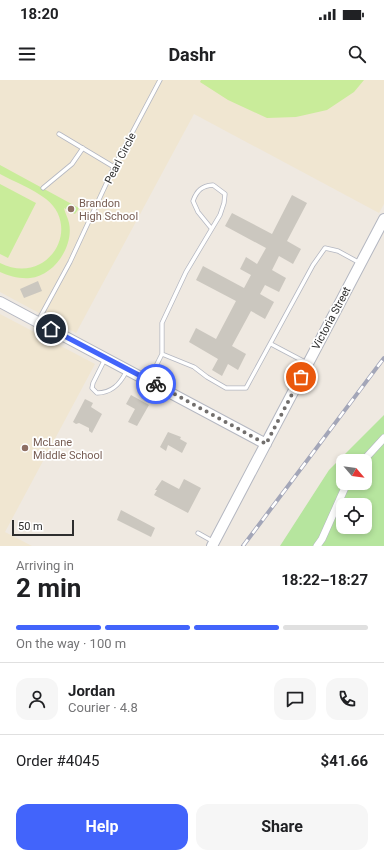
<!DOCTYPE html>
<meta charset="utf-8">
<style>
body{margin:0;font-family:Roboto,sans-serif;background:#f6f6f6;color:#202124;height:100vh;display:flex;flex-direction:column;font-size:15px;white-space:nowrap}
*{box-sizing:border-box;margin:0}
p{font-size:13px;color:#757577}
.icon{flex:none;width:22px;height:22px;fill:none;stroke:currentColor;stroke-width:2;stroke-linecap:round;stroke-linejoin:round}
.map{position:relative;height:466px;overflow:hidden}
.panel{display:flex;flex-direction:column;background:#fff;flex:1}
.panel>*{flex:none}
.needle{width:26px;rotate:118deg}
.tools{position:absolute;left:336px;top:374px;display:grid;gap:8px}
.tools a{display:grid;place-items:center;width:36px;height:36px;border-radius:8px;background:#fff;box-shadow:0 2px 6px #0003;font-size:20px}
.scale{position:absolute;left:12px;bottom:10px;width:62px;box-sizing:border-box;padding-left:4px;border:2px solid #2e2e2e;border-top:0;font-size:11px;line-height:14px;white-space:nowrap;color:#2e2e2e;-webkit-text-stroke:3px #fff;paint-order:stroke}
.pin{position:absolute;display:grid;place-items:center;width:34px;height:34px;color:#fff;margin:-17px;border:2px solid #fff;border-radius:50%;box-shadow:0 1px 4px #0007}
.courier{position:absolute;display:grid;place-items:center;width:40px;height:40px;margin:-20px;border:3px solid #4264fb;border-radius:50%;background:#fff;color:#222;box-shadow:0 1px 5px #0007}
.head em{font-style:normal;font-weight:700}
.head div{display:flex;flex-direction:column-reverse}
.head{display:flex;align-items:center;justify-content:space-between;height:68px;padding:0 16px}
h1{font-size:26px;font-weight:700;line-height:30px}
.bar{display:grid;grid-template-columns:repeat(4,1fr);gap:6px 4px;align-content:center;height:48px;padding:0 16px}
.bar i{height:5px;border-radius:3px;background:#e0e0e0}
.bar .current{background:#4264fb}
.bar p{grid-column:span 4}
.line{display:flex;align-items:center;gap:10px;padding:0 16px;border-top:1px solid #e0e0e0}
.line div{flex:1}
.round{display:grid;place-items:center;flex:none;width:42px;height:42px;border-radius:12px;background:#f6f6f6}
.button{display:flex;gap:8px;margin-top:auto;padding:8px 16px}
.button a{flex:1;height:46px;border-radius:12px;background:#4264fb;color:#fff;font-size:16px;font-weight:700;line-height:46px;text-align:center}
.button a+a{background:#f6f6f6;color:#202124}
.status{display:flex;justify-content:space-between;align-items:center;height:28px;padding:0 20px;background:#fff;direction:ltr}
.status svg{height:11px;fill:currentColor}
header{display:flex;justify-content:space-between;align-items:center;height:52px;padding:0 16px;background:#fff;font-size:18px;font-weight:700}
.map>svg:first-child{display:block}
.education{fill:#f0e6d1}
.green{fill:#b6e59e;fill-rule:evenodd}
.pitch{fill:#c9ec9a}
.building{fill:#cbc7bf}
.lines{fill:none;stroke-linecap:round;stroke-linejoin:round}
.lane-casing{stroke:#b4b7c1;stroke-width:5}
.street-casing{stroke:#b4b7c1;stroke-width:8}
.secondary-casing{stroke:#b4b7c1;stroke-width:12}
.lane{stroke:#fff;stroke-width:3.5}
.street{stroke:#fff;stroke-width:7}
.secondary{stroke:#fff;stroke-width:10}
.rail-casing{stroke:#a3a6b8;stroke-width:4}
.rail{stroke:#fff;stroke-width:2.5;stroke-dasharray:8;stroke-linecap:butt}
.done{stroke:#726f6d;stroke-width:4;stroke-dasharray:0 7.2}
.route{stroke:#4264fb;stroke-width:5}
.education-dot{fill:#8d6e63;stroke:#fff;stroke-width:1.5}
.labels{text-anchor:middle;stroke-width:3.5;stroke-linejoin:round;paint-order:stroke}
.street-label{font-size:11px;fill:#2e2e2e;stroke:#fff}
.education-label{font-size:11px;fill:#785e54;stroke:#fff;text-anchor:start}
</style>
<div class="status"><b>18:20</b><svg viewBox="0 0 49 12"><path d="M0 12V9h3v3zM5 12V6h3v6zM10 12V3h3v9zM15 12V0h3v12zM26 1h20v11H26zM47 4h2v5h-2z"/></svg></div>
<header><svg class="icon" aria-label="menu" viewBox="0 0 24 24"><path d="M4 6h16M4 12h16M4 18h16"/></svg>Dashr<svg class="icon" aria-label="search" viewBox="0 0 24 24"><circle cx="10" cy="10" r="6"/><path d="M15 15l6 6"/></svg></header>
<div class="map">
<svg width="384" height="466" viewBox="0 0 384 466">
<rect width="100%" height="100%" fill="#efe9e1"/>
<path class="education" d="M0,0H384V124L379,133L194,34L76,253L0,212Z
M0,234L95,284L5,452L32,466H0Z"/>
<path class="green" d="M384,335V466H280L329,390ZM343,381H365V403H343ZM343,425H365V447H343Z"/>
<path class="pitch" d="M201,0H364L354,12L327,30L296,37L267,38L228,20L200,2Z
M0,85L79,128L75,134L64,128C65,133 68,138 69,143C74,166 54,196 30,198C20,199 9,196 0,192V183C47,207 83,148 46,119C33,109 15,102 0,94Z
M0,104L36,123L8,178L0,174Z"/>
<path class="building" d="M292,115L307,123L287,161L301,169L293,184L279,176L272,190L286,198L279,212L265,205L260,214L274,222L265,239L251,231L232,266L246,274L238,290L228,284L222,296L212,290L218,279L189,262L196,248L216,259L236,221L196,200L203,186L244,208L251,195L240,189L246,177L257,184L266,168L225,146L232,133L272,154Z
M38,201L42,211L24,218L20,209Z
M131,315L149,325L137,346L128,342L135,329L126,324Z
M85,319L93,323L91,327L102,334L92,353L89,351V348L79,343L76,344L73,342Z
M168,352L181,357L180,359L187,363L182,373L168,365L166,371L160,367Z
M184,399L201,408L188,433L154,415L157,410H155L162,400L179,409Z
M121,430L155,448L151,457L117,440Z"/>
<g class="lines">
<defs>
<path id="lane" d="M59,54L114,87
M43,108L72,84L83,68
M38,241L70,182L114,87L160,0
M271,264L307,283
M162,274V243L186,192L220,135L224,123L225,114L213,105C202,106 197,110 193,121L198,132L211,148
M105,279L93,303L92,308L97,313C112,313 120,304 126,292
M149,300L162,274L194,287L207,297L226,308H246L313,185L325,168L338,171L360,183
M198,453L214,462"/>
<path id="street" d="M363,381L384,358
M317,466L322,459L347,403"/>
<path id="secondary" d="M0,222L266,364
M212,466L384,139"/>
</defs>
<use href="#lane" class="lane-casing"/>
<use href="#street" class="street-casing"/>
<use href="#secondary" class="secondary-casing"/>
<use href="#lane" class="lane"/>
<use href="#street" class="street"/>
<use href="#secondary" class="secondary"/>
<defs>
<path id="rail" d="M243,466L384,278"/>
</defs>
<use href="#rail" class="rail-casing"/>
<use href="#rail" class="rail"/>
</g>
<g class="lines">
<path class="done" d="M156,304L266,364L301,297"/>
<path class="route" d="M51,249L156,304"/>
</g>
<g class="education-dot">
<circle cx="71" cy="129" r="4"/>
<circle cx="25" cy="368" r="4"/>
</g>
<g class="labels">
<g class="street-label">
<text transform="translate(120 78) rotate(-63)" y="4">Pearl Circle</text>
<text transform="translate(331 238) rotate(-62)" y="4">Victoria Street</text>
</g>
<g class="education-label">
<text x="79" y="127">Brandon<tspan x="79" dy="13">High School</tspan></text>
<text x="33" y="366">McLane<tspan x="33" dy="13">Middle School</tspan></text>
</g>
</g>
</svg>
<div class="tools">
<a><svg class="needle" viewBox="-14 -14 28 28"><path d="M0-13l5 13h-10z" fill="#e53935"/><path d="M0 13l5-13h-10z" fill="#757577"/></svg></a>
<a><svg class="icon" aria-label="locate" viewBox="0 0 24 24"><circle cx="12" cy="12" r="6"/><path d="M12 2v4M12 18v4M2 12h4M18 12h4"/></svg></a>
</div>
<div class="scale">50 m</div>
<div class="pin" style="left:301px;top:297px;background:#ea580c"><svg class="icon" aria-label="bag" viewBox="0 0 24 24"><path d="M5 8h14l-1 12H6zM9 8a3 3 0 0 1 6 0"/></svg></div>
<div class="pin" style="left:51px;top:249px;background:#1f2937"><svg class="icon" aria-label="home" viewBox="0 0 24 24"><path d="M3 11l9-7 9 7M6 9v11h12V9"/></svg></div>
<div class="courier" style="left:156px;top:304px"><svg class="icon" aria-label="bike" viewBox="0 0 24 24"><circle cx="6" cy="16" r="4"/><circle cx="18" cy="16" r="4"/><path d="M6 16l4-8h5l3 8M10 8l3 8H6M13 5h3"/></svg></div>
</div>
<section class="panel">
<div class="head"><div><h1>2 min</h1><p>Arriving in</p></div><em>18:22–18:27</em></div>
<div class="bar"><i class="current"></i><i class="current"></i><i class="current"></i><i></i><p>On the way · 100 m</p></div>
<div class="line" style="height:72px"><a class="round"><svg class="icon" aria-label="person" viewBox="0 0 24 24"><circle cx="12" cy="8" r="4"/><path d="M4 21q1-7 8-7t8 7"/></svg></a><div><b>Jordan</b><p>Courier · 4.8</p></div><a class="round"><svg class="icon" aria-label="chat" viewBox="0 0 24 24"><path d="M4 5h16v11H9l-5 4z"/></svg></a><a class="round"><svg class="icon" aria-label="phone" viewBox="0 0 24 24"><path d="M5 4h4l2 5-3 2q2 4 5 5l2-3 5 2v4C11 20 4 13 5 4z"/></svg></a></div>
<div class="line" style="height:52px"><div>Order #4045</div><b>$41.66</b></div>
<div class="button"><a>Help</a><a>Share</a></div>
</section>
